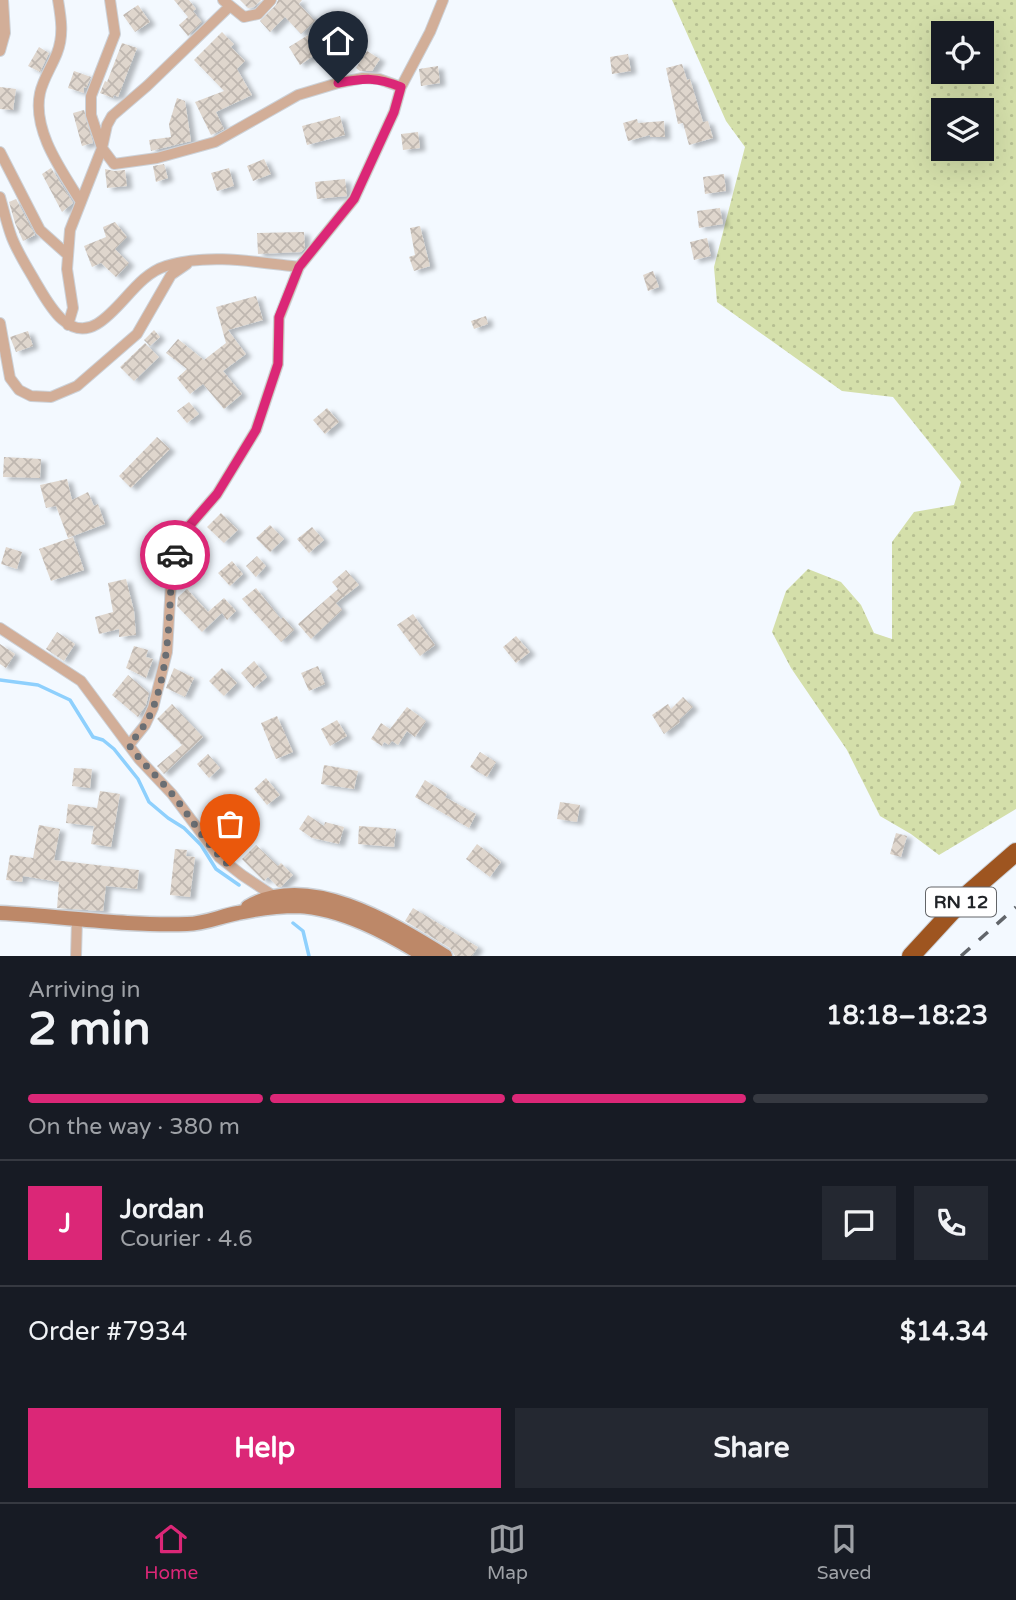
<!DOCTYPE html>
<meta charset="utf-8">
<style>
body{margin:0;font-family:"Varela Round",sans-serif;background:#242831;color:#f1f3f6;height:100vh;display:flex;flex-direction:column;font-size:26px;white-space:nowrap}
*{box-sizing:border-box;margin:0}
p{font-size:23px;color:#9ea1a6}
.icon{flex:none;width:38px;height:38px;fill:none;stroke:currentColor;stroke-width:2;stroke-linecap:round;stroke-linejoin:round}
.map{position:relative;height:956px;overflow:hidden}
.panel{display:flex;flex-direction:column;background:#171b24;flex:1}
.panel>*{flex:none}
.buttons{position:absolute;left:931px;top:21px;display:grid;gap:14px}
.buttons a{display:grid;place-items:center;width:63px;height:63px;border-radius:0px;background:#171b24;box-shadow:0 7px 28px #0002;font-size:35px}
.pin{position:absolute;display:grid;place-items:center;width:60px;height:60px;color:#fff;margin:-72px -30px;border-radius:50% 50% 50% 0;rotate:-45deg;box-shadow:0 0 7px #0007}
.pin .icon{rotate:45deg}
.courier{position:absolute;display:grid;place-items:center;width:70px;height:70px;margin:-35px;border:5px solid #db2777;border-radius:50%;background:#fff;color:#222;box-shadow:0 2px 9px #0007}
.headline em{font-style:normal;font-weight:700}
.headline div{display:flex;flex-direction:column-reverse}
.headline{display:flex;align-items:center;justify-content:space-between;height:119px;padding:0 28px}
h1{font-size:46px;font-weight:700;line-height:52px}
.bar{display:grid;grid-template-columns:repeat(4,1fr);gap:10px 7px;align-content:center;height:84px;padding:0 28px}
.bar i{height:9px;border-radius:5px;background:#363941}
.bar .selected{background:#db2777}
.bar p{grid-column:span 4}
.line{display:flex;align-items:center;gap:18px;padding:0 28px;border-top:2px solid #363941}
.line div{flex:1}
.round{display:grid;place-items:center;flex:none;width:74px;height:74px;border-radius:0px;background:#242831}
.cta{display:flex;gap:14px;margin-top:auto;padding:14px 28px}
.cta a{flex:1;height:80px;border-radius:0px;background:#db2777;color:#fff;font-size:28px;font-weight:700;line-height:80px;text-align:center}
.cta a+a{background:#242831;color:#f1f3f6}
.dock{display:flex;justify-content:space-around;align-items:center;height:98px;border-top:2px solid #363941;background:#171b24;font-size:19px;color:#9ea1a6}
.dock a{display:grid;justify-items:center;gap:4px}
.dock .selected{color:#db2777}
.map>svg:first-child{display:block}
.grass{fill:url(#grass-dots);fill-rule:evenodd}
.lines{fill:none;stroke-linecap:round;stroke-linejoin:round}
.stream{stroke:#8ed0fd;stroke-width:3.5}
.building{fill:url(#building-cross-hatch);filter:url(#shadow)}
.street-casing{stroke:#cdd2d8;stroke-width:12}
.secondary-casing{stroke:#cdd2d8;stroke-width:17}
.highway-casing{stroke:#cdd2d8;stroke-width:20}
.street{stroke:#d2ae98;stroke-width:10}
.secondary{stroke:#bd8868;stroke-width:14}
.highway{stroke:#9e5520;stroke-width:18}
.rail{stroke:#61656a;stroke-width:3.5;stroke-dasharray:12 12;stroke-linecap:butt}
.done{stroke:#6a6e73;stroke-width:7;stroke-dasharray:0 12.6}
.route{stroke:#db2777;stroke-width:9}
.labels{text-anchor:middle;stroke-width:5;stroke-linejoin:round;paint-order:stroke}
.shield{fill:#fff;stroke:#636568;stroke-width:2}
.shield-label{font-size:18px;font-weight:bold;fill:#202327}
</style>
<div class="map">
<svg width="1016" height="956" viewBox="0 0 1016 956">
<defs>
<pattern id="grass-dots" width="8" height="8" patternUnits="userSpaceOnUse" patternTransform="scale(1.75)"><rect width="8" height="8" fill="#d4dfaa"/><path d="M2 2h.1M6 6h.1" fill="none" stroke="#b6bf92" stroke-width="1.8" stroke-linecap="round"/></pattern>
<pattern id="building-cross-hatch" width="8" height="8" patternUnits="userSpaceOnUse" patternTransform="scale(1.75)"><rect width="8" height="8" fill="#dfd6cd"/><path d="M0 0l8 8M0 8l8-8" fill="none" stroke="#bfb7b0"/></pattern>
<filter id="shadow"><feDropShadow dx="5.5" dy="3" stdDeviation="2" flood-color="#0004"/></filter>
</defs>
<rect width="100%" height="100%" fill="#f3f9ff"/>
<path class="grass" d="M672,0H1016V809L939,855L911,834L880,816L847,750L791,668L772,632L786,591L808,569L841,582L861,605L874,633L892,639V542L914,512L954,505L961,482L893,397L842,391L717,302L714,267L745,147L726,121ZM943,33H982V72H943ZM943,110H982V149H943Z"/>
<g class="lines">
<path class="stream" d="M0,680L38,685L70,700L93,737L103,740L114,749L138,779L149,802L168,818L184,828L201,845L216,869L239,885
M293,923L303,931L309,956"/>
</g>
<path class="building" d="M174,0H189L196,9L193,11L202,22L188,36L179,25L188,17Z
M240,0H261L254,7L248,8Z
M278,0H302L299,4L315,21L301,34L285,17L270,32L260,21L276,5Z
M138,5L150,22L135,32L123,15Z
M222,32L234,44L231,47L245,61L237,69L252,95L216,112L224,129L211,135L195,102L224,91L194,60Z
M308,35L319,52L300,65L289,47Z
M122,43L137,48L118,97L114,95L113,98L100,93L105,81L107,82Z
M39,47L49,53L40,72L28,66Z
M367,51L380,59L372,71H360L356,68Z
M628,54L631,71L612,74L610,57Z
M682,64L687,80L690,79L703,122L708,121L713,138L689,145L683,123L678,124L666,68Z
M438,66L440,83L421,86L419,69Z
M74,71L91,77L86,88L84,87V93L68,88Z
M0,87L16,89L13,110L0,109Z
M177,98L185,101L191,141L151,151L149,140L171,137L169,124Z
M84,110L93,143L82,146L73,113Z
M340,116L345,135L307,145L302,126Z
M637,119L638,123L664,121L665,137H650V135L628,141L623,123Z
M418,132L420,148L403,150L401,134Z
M264,159L271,174L253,181L247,166Z
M164,164L168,178L156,182L153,166Z
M51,168L73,203L62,212L42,174Z
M229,168L234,186L217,191L211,173Z
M105,169L114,171L125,170L127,186L107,188Z
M724,174L726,191L705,194L703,177Z
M345,179L347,196L317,199L315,182Z
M16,199L35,235L23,241L15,223L9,202Z
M720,208L723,224L699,228L697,211Z
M115,222L127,237L115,249L129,263L116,277L101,263L92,267L84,246L106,237L103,227Z
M420,226L430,266L414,271L409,257L415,255L410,228Z
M304,232L305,248L301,252L258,254L257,233Z
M707,238L711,256L694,260L690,242Z
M653,271L659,287L648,291L643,275Z
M256,296L263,320L228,330L246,354L223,371L242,394L224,409L203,384L190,394L177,378L187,369L166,353L178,339L204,360L226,343L216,307Z
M486,316L488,324L474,329L471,321Z
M154,330L160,337L150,346L144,340Z
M28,331L33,346L16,352L10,337Z
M145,343L159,357L134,381L120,367Z
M189,402L199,414L187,423L177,411Z
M327,408L339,422L325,434L313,420Z
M157,437L170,449L131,488L119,476Z
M4,457L41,459L40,478L3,477Z
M67,479L72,500L88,492L94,506L98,504L105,524L68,538L56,506L46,508L40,485Z
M221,513L238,530L224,543L207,527Z
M270,525L284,539L270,552L256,538Z
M312,527L324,540L309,553L297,539Z
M73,537L84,570L51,581L39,549Z
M6,547L22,552L17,569L1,564Z
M257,556L266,566L256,577L246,566Z
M232,561L243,574L230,586L218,573Z
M346,570L359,585L336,603L342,610L311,639L298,624L338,589L332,582Z
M126,579L134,611L136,635L119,637V629L99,634L95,617L113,612L108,583Z
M256,588L281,619L283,617L294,630L281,642L242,599Z
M187,589L208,612L224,598L236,611L227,620L222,613L202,632L177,606L178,597Z
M413,614L435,645L420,656L397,625Z
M57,632L75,644L64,661L46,649Z
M516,636L530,652L516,663L503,647Z
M0,644L15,654L6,668L0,664Z
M134,646L148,650L146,657L153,659L146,678L126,668Z
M254,661L267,677L254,688L241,673Z
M318,666L325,684L309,691L301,673Z
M174,668L194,678L185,697L166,688Z
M222,668L237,683L224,696L209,681Z
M128,675L149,693L146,705L138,717L112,695Z
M683,697L693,707L679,720L680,722L664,734L652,715L668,704L671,709Z
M172,704L203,737L164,774L157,766L182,745L157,719Z
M407,707L426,721L415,737L407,731L398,745L392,741L389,745L384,742L382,746L371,739L381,723L390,729Z
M277,716L293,752L276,759L261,723Z
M337,720L347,736L330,746L321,729Z
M480,752L496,762L487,777L470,767Z
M208,754L220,768L209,778L197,764Z
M324,765L358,771L354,789L321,784Z
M74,768L92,769L90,788L72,786Z
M266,778L280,795L267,805L254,789Z
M425,780L447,794L445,797L476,814L469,828L415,797Z
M100,791L120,794L111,847L91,844L94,826L66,823L68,804L97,808Z
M560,802L580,805L577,822L557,819Z
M308,815L324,826L325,822L344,827L339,844L312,838L299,829Z
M226,820L239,833L226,845L213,832Z
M39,825L60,829L54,860L139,870L137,889L106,886L103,911L57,908L59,882L23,876L22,882L6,880L10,855L33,858Z
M359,826L396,829L394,847L358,844Z
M896,833L907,836L901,857L890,854Z
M477,844L501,862L490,877L466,859Z
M256,845L278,866L281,863L293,875L281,887H278L268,877L264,881L242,859Z
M175,849L187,850L186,856L195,857L190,897L170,895Z
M413,908L478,947L472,956H455L450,948L405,921Z"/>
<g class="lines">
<defs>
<path id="street" d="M58,0C61,18 64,35 57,53C52,66 43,79 40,93C32,131 62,171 81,202
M110,0L115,34L91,96V115L102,148L114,164L157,158L215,142L298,95L338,83L363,78L379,79L401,87
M223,0L244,17L258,14L271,0
M0,51L5,33L3,0
M0,152L40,230L68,255
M0,197C4,211 7,225 12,238C18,253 27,267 35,281C47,301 67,342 97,324C122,309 137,275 166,266C208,253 256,262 299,267
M0,323L10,378L19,390L31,396L51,397L77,386L137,334L171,275L187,264
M68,325L73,308L67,269L70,230L102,148L107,125L112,116L147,86L229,7
M0,628L81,681L139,759L172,794L219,857L242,875L275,897
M129,745L145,725L153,708L167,652L172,566L184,532L217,494L256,430L278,364L279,318L299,267L354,199L394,112L401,87L430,32L443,0
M76,956L77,920"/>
<path id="secondary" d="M248,907C309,871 393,924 445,956
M0,913C62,916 124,926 187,924C205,924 221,916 238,913C257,909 278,906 297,906C342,908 387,933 425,956"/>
<path id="highway" d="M911,956L970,892L1016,852"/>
</defs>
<use href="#street" class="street-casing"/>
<use href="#secondary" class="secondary-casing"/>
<use href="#highway" class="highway-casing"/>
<use href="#street" class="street"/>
<use href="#secondary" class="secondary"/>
<use href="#highway" class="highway"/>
<path class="rail" d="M961,956L1016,907"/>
</g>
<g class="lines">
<path class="done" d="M175,555L172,566C169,613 170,663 153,708C148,722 138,734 129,745C142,763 158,777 172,794C192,818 206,846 230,866"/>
<path class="route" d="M175,555L184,532L217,494L256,430L278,364L279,317L299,267L354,199L394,112L401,87C376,77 365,78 338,83"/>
</g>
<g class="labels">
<rect class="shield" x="926" y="887.5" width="70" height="29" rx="5"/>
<g class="shield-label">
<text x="961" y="908">RN 12</text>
</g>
</g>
</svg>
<div class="buttons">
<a><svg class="icon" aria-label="locate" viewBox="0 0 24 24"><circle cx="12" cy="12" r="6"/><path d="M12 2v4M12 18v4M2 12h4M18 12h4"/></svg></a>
<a><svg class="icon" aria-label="layers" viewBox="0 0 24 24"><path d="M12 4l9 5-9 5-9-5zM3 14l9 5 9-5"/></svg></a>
</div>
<div class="pin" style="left:230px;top:866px;background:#ea580c"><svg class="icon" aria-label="bag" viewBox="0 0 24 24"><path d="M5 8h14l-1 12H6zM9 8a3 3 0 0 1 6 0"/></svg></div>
<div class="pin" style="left:338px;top:83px;background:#1f2937"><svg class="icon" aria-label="home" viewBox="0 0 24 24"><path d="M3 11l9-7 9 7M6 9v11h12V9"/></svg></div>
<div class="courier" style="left:175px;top:555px"><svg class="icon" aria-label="car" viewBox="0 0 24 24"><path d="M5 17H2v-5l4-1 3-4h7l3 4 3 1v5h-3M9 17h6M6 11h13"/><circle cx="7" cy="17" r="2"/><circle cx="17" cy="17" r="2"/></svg></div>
</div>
<section class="panel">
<div class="headline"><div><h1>2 min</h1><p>Arriving in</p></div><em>18:18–18:23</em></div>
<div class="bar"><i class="selected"></i><i class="selected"></i><i class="selected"></i><i></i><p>On the way · 380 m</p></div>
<div class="line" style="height:126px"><b class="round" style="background:#db2777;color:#fff">J</b><div><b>Jordan</b><p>Courier · 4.6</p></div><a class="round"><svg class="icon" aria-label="chat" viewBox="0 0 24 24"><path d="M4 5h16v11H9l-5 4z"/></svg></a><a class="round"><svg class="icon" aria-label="phone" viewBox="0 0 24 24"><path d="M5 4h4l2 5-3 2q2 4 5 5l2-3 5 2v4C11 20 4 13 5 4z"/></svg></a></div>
<div class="line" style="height:91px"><div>Order #7934</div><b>$14.34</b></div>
<div class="cta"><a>Help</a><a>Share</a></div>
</section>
<nav class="dock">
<a class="selected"><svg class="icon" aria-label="home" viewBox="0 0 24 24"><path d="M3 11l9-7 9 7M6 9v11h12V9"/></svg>Home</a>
<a><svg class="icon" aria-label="map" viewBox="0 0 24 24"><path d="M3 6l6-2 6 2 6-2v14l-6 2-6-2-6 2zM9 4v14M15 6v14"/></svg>Map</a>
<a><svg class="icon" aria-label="saved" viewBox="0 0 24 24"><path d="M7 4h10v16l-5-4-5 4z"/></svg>Saved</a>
</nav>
